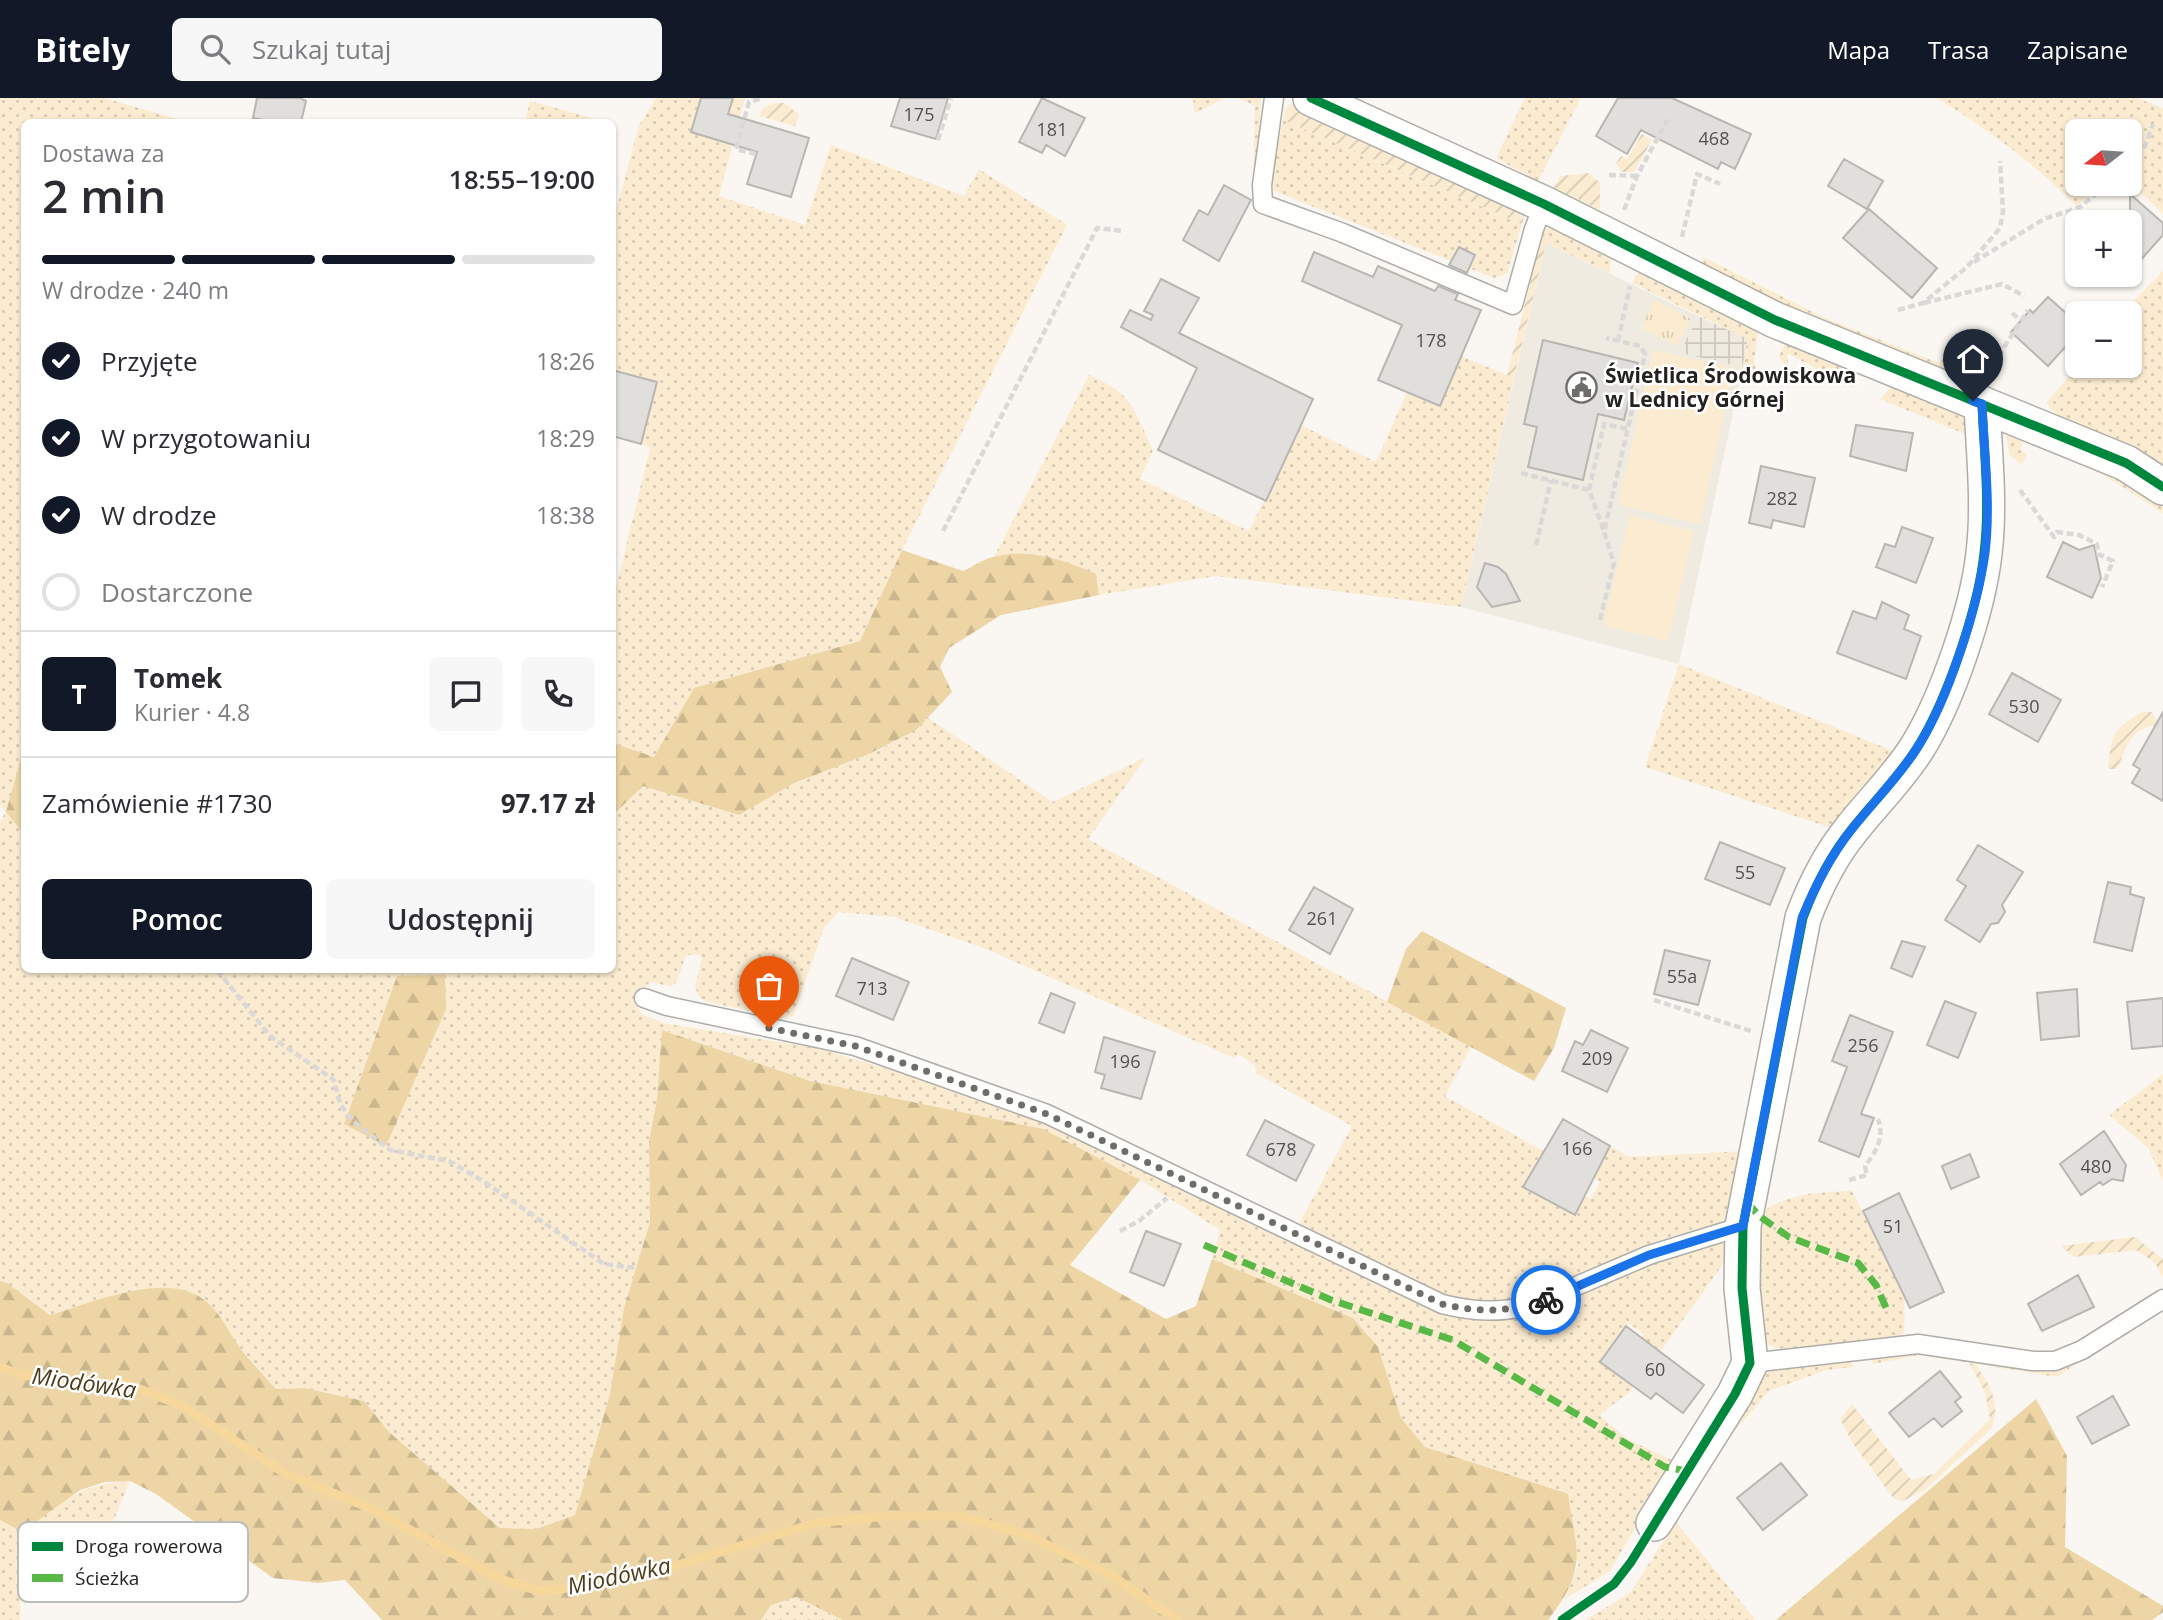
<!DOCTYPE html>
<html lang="pl">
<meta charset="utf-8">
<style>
body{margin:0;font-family:"Open Sans",sans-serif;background:#f7f7f7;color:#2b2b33;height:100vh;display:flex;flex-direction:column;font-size:26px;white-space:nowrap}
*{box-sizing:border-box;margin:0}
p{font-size:23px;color:#7c7c81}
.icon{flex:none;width:38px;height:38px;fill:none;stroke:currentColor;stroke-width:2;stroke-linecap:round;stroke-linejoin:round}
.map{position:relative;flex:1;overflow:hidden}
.panel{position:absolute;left:21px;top:21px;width:595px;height:854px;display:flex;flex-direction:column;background:#fff;border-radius:10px;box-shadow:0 2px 5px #0004}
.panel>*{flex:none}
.needle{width:46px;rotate:253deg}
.controls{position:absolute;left:2065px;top:21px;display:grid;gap:14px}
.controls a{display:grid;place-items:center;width:77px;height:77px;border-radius:10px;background:#fff;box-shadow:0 2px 5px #0004;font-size:35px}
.pin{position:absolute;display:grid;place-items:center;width:60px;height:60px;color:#fff;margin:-72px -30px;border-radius:50% 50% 50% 0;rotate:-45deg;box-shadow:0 0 7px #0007}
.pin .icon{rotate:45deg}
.courier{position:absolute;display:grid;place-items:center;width:70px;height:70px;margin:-35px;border:5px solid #1a73e8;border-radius:50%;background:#fff;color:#222;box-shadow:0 2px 9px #0007}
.head em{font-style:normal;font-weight:600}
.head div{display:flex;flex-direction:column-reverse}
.head{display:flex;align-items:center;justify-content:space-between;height:119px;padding:0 21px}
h1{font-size:46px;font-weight:600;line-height:52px}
.bar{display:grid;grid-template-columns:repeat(4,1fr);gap:10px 7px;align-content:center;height:84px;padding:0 21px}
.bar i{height:9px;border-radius:5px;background:#e1e1e2}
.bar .selected{background:#111827}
.bar p{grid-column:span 4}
.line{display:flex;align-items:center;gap:18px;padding:0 21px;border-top:2px solid #e1e1e2}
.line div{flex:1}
.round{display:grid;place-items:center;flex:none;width:74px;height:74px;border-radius:10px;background:#f7f7f7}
ol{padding:0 21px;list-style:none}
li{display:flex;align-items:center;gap:21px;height:77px}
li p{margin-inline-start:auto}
li .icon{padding:7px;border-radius:50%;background:#111827;color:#fff;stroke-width:4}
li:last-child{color:#7c7c81}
li i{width:38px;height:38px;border:4px solid #e1e1e2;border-radius:50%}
.cta{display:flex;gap:14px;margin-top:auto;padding:14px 21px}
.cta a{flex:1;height:80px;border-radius:10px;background:#111827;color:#fff;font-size:28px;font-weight:600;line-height:80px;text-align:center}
.cta a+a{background:#f7f7f7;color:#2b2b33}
header{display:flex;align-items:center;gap:42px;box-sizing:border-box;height:98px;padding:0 35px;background:#111827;color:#fff}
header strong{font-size:33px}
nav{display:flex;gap:38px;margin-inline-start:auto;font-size:24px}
.search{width:490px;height:63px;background:#f7f7f7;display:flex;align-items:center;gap:18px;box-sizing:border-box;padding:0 24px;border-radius:10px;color:#7c7c81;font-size:26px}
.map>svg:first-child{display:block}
.built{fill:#f0ebe0}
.industrial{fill:url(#industrial-grid)}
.grass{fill:url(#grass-dots);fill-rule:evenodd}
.forest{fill:url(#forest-firs)}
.park{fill:url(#park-tufts)}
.garden{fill:url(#garden-furrows)}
.pitch{fill:#fbecd1}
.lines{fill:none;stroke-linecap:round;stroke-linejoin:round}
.stream{stroke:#f6d89d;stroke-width:9}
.building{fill:#e1dfdb;stroke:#b8b6b2;stroke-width:2}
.lane-casing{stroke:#afada9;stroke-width:21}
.street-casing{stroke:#afada9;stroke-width:38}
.path{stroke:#dad9d8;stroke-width:4.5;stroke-dasharray:7 3.5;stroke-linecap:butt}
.lane{stroke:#fefefd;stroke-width:18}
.street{stroke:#fefefd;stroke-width:35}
.quiet{stroke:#58b947;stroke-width:7;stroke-dasharray:14 7;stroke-linecap:butt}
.cycleway-casing{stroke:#fff;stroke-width:13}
.cycleway{stroke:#00873e;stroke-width:9}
.done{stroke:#6f6d69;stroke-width:7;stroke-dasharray:0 12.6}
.route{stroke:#1a73e8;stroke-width:9}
.labels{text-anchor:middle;stroke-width:5;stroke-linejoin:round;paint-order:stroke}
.number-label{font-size:18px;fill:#53514e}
.poi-label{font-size:21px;font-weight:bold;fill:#24221f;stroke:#fff;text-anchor:start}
.water-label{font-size:23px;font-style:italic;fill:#4d3c19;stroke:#fff}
.key{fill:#fff;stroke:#bdbdbc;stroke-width:2}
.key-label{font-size:19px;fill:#24221f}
</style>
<header>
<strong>Bitely</strong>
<div class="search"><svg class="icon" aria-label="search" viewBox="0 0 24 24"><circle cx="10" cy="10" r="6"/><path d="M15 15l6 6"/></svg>Szukaj tutaj</div>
<nav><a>Mapa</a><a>Trasa</a><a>Zapisane</a></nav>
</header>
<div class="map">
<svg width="2163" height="1522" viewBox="0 0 2163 1522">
<defs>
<pattern id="industrial-grid" width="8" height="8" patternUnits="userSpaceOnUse" patternTransform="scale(1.75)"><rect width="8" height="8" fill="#f0ebe0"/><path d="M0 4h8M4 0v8" fill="none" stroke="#cec9c0"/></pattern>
<pattern id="grass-dots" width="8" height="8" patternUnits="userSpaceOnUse" patternTransform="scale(1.75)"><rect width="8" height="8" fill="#fbecd1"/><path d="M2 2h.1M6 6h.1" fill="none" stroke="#d7cab3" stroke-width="1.8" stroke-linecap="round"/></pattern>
<pattern id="forest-firs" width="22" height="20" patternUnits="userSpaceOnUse" patternTransform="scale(1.75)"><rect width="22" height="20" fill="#edd5a6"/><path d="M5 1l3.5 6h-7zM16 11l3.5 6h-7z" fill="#cbb78e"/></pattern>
<pattern id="park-tufts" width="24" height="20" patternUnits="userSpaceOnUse" patternTransform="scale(1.75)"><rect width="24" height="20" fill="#fbecd1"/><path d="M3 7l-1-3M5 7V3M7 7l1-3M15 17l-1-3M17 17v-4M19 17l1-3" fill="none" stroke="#d7cab3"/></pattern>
<pattern id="garden-furrows" width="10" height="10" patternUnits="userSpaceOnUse" patternTransform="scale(1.75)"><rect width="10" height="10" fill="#fbecd1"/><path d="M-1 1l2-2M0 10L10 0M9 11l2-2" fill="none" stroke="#d7cab3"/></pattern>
</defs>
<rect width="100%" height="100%" fill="#faf7f2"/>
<path class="built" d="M1546,145L1698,218L1681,255L1743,269L1679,566L1461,509Z"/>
<path class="industrial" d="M1698,218L1748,241L1743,269L1680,255Z"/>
<path class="grass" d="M0,0H104L188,24H24V649L7,714L24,736V872H612L613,717L643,688L739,717C758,706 776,693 796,684C839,665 894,654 927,619L1053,704L1146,659L1088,741L1471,949L1445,998L1556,1060L1537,1096L1575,1116L1584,1097L1591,1101L1600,1084L1593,1079L1610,1048L1629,1059L1745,1053L1734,1117C1707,1133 1673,1135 1644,1148C1608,1164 1570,1187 1532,1198C1450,1220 1376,1167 1304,1131L1300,1124L1352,1028L1256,975L1255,967L1238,956L1234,960L986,851L894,819L838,814L824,830L793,918L784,920L707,904L699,899L695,888L702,861L699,857H686L677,883L671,889L653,884L647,886L638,910L641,916L663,925L816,950L943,987L1045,1024L1466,1219L1727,1137L1728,1159L1660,1254L1641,1240L1644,1236L1628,1225L1600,1263L1615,1274L1639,1281L1630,1294L1599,1317L1629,1342L1674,1363L1610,1473L1565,1501L1579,1465L1494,1374L1425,1349L1401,1320L1378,1249L1353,1220L1212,1161L1220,1132L1140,1082L810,983L663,932L657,1001L649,1043L650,1124L624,1210L610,1296L575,1417L536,1431L500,1430L389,1334L364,1303L304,1290L276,1291L241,1251L130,1194L50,1217L7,1185L0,1183V723L6,714L0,707ZM397,878L387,1048H386L344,1025Z
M656,0H745L719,98L805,127L831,47L964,98L979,71L1067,127L902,452L860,543L694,590L654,659L613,645V502L650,350L641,346L657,284L613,272L612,127L639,28Z
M1193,0H1224L1197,15L1194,14Z
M1238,0H1261V3L1256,85H1253L1255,8Z
M1525,0H1581L1538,83L1496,60Z
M1936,0H2137L2163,10V116L2130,84V33H2077V86H2101L2077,108C2033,65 1989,31 1936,0Z
M530,3L607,24H525Z
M1283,22L1522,126L1507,176L1494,180L1274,93L1270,88Z
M1553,125L1611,154L1610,175L1546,145L1547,137L1543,135Z
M1703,159L1825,220L1939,265L1947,257L1965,271L1955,279L1946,281L1704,172Z
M1639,173L1759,227L1754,263L1759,276H1741L1748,241L1632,185Z
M2163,173V365L2159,368L2060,320L2046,305L2078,268H2130V215H2122Z
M1789,239L1858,271L1853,290L1787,255L1789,275L1779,258Z
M1461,258L1514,280L1461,509L1216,478L1099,497L1096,476L1034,457L994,459L1089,277C1133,295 1134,312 1153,352L1140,381L1249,433L1301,327L1376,364L1407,294Z
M1893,287L1963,318L1978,341L1969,496L1973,349L1965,336L1880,301Z
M2006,335L2045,341L2163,403V415C2119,386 2076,357 2024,343L2020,351L2026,357L2022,367L2009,356Z
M1938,564C1954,607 1869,705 1840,736L1833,735L1835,731L1645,669L1679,566L1898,655Z
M2163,976V1083L2149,1051L2109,1017Z
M1852,1093L1905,1199C1903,1214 1907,1225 1902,1239C1867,1244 1808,1259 1774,1249C1764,1247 1760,1238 1755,1230L1761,1115C1787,1095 1820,1094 1852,1093Z
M1910,1252L2089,1257L2057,1279L1921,1257L1873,1266L1870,1260Z
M1849,1262L1854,1269L1826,1272L1769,1293L1728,1341L1727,1335L1762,1277L1771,1272Z
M130,1383L82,1499L21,1477L20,1522H0V1422L22,1434C61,1405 79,1385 130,1383Z
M1676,1424L1756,1522H1585L1630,1495Z
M796,1499L843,1522H761L771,1507Z"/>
<path class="forest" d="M902,452L963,473C973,469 983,461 993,459C1029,449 1064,462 1096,476L1099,497L1001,517L949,550L940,569L952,594L916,632L869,656L794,685L739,717L643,688L613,717V645L654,659L694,590L860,543Z
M24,649V736L6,714Z
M1422,833L1566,910L1554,950L1534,983L1387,904L1406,851Z
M445,877L446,911L386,1048L344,1026L397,878Z
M662,932L810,983L1043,1031L1140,1082L1070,1167L1166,1221L1196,1208L1212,1161L1353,1220L1378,1249L1401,1320L1425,1349L1568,1396C1577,1455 1588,1471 1548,1522H843L796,1499L771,1507L761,1522H382L345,1482L318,1485L273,1480L156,1396L130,1383L105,1384L80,1392L22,1434L0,1422V1183L7,1185L50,1217C93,1205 172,1169 209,1206C222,1218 230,1236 240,1250C251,1264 264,1277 276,1291L304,1290L364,1303L389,1334L500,1430L536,1431L575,1417L610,1296L624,1210L650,1124L649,1043L657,1001Z
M2036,1301L2067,1358L2065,1449L2163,1508V1514L2152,1522H1776Z"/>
<path class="park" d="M1654,202L1691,221L1677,248L1641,230Z"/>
<path class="garden" d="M1296,1L1526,112L1522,126L1283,22L1286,11Z
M775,5H784L799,16L795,28L759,18L763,10Z
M1642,36L1652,42L1634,74H1621L1616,65L1621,58L1627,61Z
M1589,75L1600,85V112L1553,89L1561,78Z
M1543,135L1547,137L1546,145L1514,280L1507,277Z
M2142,614H2152L2160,627C2130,629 2128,647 2117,671H2108C2112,637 2112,631 2142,614Z
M2135,1139L2163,1161V1179L2155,1165L2136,1152L2074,1159L2061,1148Z
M1969,1265L1975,1266C1990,1286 2001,1305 1992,1330L1925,1392L1903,1403L1894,1401L1852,1344L1840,1321L1852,1306L1911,1382L1934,1376L1990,1321L1985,1294Z"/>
<path class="pitch" d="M1653,252L1734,270L1700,426L1618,407Z
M1630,417L1694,433L1668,543L1603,528Z"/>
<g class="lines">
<path class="stream" d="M0,1269L18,1276L68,1284L127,1286L181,1307L286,1376L370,1410L500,1481L539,1493L597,1487L668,1470L816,1425L887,1418H959L1024,1436L1111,1477L1177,1522"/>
</g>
<path class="building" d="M257,0H300L306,3L301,24H274L253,20Z
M701,0H733L728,16L809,40L791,99L747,86L757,54L691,34Z
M900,0H948L936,41L891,28Z
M1042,0L1085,20L1065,58L1046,47L1042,55L1019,44Z
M1618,0H1672L1751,36L1735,71L1721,64L1718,71L1641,32L1627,56L1596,38Z
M1844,61L1883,83L1867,111L1828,88Z
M1224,87L1251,102L1219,163L1183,142L1199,112L1208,117Z
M2130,96L2163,125V137L2130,174Z
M1869,111L1937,170L1912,200L1843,140Z
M1459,149L1475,157L1467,175L1449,167Z
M1314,154L1373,179L1378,168L1435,193L1438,188L1458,196L1455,202L1481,212L1440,308L1378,282L1402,227L1302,183Z
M1161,181L1199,200L1179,235L1313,301L1266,403L1158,352L1197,270L1121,229L1130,212L1151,222L1153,217L1144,213Z
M2048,199L2077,225V236L2048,268L2011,234L2030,212L2033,215Z
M1543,242L1638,265L1624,322L1598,316L1583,382L1528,369L1537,329L1524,326Z
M612,272L657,284L641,346L612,338Z
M1856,327L1913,335L1906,373L1850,358Z
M1761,368L1815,380L1804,429L1773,422L1771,430L1749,425Z
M1902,429L1933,440L1916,485L1876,469L1885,446L1895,449Z
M2063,444L2079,452L2094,447L2101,480L2092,500L2047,479Z
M1485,465L1498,469L1506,476L1520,503L1492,509L1477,489Z
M1882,504L1909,517L1904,531L1921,538L1906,581L1837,555L1853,513L1876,521Z
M2012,575L2061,602L2038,644L1989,616Z
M2163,614V703L2132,685L2140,671L2133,667Z
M1720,744L1785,770L1770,807L1705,781Z
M1978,747L2023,774L2002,807L2005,814L1998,825L1991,826L1980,844L1945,822L1966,788L1957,782Z
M2108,784L2131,789L2130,796L2144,800L2132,853L2094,844Z
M1314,789L1353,811L1330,856L1289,832Z
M1902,843L1925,849L1912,879L1891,870Z
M1665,852L1710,863L1698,907L1654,896Z
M852,860L909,884L893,922L836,898Z
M2077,891L2079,938L2041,942L2037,895Z
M1051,895L1075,905L1064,935L1039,925Z
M2163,900V948L2132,951L2127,904Z
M1945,903L1976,915L1958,960L1927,947Z
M1850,917L1893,934L1861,1016L1874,1020L1859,1059L1819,1043L1847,969L1832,963Z
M1591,932L1628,950L1607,994L1562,973L1575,943L1583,947Z
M1104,939L1155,954L1141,1001L1101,990L1105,977L1095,974Z
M1563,1021L1610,1048L1575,1117L1523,1089Z
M1265,1022L1314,1047L1296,1083L1247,1057Z
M2104,1033L2126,1067L2123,1083L2112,1081L2103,1087L2100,1084L2081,1097L2060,1066Z
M1970,1056L1979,1079L1951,1091L1942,1068Z
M1899,1095L1944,1194L1910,1210L1863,1113Z
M1146,1133L1181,1146L1164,1188L1130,1174Z
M2078,1177L2094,1209L2042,1233L2028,1206Z
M1626,1228L1704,1287L1683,1315L1656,1295L1651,1301L1600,1264Z
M1940,1273L1961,1299L1955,1304L1962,1313L1942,1329L1934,1320L1909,1339L1889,1315Z
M2113,1298L2129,1327L2092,1346L2077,1319Z
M1781,1365L1807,1397L1763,1432L1737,1400Z"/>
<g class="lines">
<defs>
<path id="lane" d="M1274,0L1262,87L1263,106L1343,135L1513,207L1534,131L1544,106
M644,900L667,908L855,948L1047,1016L1442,1206C1474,1214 1500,1215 1532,1207L1649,1157L1743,1128
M1750,1265L1918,1246L2033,1263H2055L2082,1252L2163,1201"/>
<path id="street" d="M1311,0L1544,106L1775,222L2126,365L2163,389
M1654,1425L1735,1296L1750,1265L1742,1190L1743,1128L1803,820C1815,788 1829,759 1851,732C1873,704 1898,680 1917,650C1947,602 1978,511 1984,455C1990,406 1984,355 1982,306"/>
</defs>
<use href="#lane" class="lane-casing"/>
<use href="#street" class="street-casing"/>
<path class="path" d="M938,42L951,0
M756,56L736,51L749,4L763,0
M2130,66L2145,48L2153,26
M1609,77L1637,78
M1624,112L1637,78L1669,19
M1682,139L1697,76L1720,86
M1974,164L2044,121L2080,109L2108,86
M1924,205L2002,186L2024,198
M1898,212L1923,205L1967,169L2000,130L2003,113L2000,63
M2012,215L2020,222
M1618,243L1630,188
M1987,276L2028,212
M1521,375L1589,392L1604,433
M1589,392L1604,326L1628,331
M2020,392L2054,439L2057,434L2079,437L2097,446L2098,456L2113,463L2102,489
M943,433L1097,130L1124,133
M1536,447L1551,382
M1600,522L1614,465L1604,434L1645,256L1640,248L1606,240
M217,872L270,938L334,982L340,1006L353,1023L390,1052L449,1063L483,1083L604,1166L636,1170
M1654,902L1751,933
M1849,1082L1867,1077L1865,1068C1876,1054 1885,1039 1878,1021
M1120,1133L1139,1123L1167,1100"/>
<use href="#lane" class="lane"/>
<use href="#street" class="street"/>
<path class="quiet" d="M1747,1104L1759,1118L1789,1139L1858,1165L1876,1187L1887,1212
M1204,1147L1331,1202L1453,1242L1665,1369L1687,1373"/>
<defs>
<path id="cycleway" d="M1311,0L1544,106L1775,222L2126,365L2163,389
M1562,1522L1614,1486L1631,1464L1735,1296L1750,1265L1742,1190L1743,1128L1803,820C1815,788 1829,759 1851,732C1873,704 1898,680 1917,650C1947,602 1978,511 1984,455C1990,406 1984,355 1982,306"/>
</defs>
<use href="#cycleway" class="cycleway-casing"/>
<use href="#cycleway" class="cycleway"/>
</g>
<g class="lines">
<path class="done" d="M769,930L855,948L1047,1016L1442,1206C1479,1215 1509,1214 1546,1202"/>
<path class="route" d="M1546,1202L1649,1157L1743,1128L1802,820C1815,788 1829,760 1851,732C1873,704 1898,680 1917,650C1948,602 1977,511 1985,455C1991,406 1984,355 1982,306L1973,303"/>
</g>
<defs>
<symbol id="civic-ring" viewBox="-11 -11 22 22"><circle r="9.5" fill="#fff" stroke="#6f6d69" stroke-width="1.5"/><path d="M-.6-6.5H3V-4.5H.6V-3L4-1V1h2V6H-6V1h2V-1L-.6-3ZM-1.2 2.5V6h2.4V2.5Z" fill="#6f6d69"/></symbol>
</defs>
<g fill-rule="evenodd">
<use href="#civic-ring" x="1564" y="272" width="35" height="35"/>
</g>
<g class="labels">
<g class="number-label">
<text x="919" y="23">175</text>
<text x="1052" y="38">181</text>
<text x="1714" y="47">468</text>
<text x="1431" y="249">178</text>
<text x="1782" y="407">282</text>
<text x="2024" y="615">530</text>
<text x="1745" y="781">55</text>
<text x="1322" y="827">261</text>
<text x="1682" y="885">55a</text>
<text x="872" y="897">713</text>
<text x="1863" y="954">256</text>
<text x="1597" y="967">209</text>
<text x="1125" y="970">196</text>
<text x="1577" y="1057">166</text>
<text x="1281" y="1058">678</text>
<text x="2096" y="1075">480</text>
<text x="1893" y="1135">51</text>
<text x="1655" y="1278">60</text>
</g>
<g class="poi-label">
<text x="1605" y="285">Świetlica Środowiskowa<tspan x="1605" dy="24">w Lednicy Górnej</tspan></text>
</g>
<g class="water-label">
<text transform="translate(84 1285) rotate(8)" y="8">Miodówka</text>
<text transform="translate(619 1478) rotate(-12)" y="8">Miodówka</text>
</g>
</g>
<rect x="18" y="1424" width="230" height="80" rx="10" class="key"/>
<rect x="32" y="1444" width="31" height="9" fill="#00873e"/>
<rect x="32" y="1476" width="31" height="8" fill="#58b947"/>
<g class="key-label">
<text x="75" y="1455">Droga rowerowa</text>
<text x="75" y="1487">Ścieżka</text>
</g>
</svg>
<div class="controls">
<a><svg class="needle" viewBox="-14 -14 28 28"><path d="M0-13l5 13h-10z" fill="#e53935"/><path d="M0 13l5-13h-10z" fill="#7c7c81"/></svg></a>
<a>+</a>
<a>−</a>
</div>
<div class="pin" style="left:769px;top:930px;background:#ea580c"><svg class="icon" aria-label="bag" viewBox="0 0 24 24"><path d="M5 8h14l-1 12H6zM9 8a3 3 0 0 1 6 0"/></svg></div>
<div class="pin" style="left:1973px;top:303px;background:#1f2937"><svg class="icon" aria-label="home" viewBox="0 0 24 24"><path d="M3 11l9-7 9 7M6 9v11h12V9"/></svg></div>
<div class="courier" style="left:1546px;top:1202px"><svg class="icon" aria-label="bike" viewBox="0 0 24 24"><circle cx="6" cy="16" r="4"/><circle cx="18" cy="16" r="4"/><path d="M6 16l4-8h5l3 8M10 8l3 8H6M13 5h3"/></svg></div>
<section class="panel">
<div class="head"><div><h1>2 min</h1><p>Dostawa za</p></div><em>18:55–19:00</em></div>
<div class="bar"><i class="selected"></i><i class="selected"></i><i class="selected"></i><i></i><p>W drodze · 240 m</p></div>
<ol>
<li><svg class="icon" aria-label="check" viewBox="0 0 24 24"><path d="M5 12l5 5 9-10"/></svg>Przyjęte<p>18:26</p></li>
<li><svg class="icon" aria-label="check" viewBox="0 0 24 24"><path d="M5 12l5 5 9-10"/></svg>W przygotowaniu<p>18:29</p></li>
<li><svg class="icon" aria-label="check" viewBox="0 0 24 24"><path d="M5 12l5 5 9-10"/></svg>W drodze<p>18:38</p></li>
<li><i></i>Dostarczone</li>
</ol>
<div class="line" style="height:126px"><b class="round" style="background:#111827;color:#fff">T</b><div><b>Tomek</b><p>Kurier · 4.8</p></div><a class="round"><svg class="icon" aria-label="chat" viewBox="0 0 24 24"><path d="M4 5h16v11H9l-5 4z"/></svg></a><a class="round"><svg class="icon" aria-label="phone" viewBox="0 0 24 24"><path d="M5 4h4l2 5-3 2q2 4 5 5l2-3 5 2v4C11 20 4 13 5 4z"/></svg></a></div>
<div class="line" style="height:91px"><div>Zamówienie #1730</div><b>97.17 zł</b></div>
<div class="cta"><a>Pomoc</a><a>Udostępnij</a></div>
</section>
</div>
